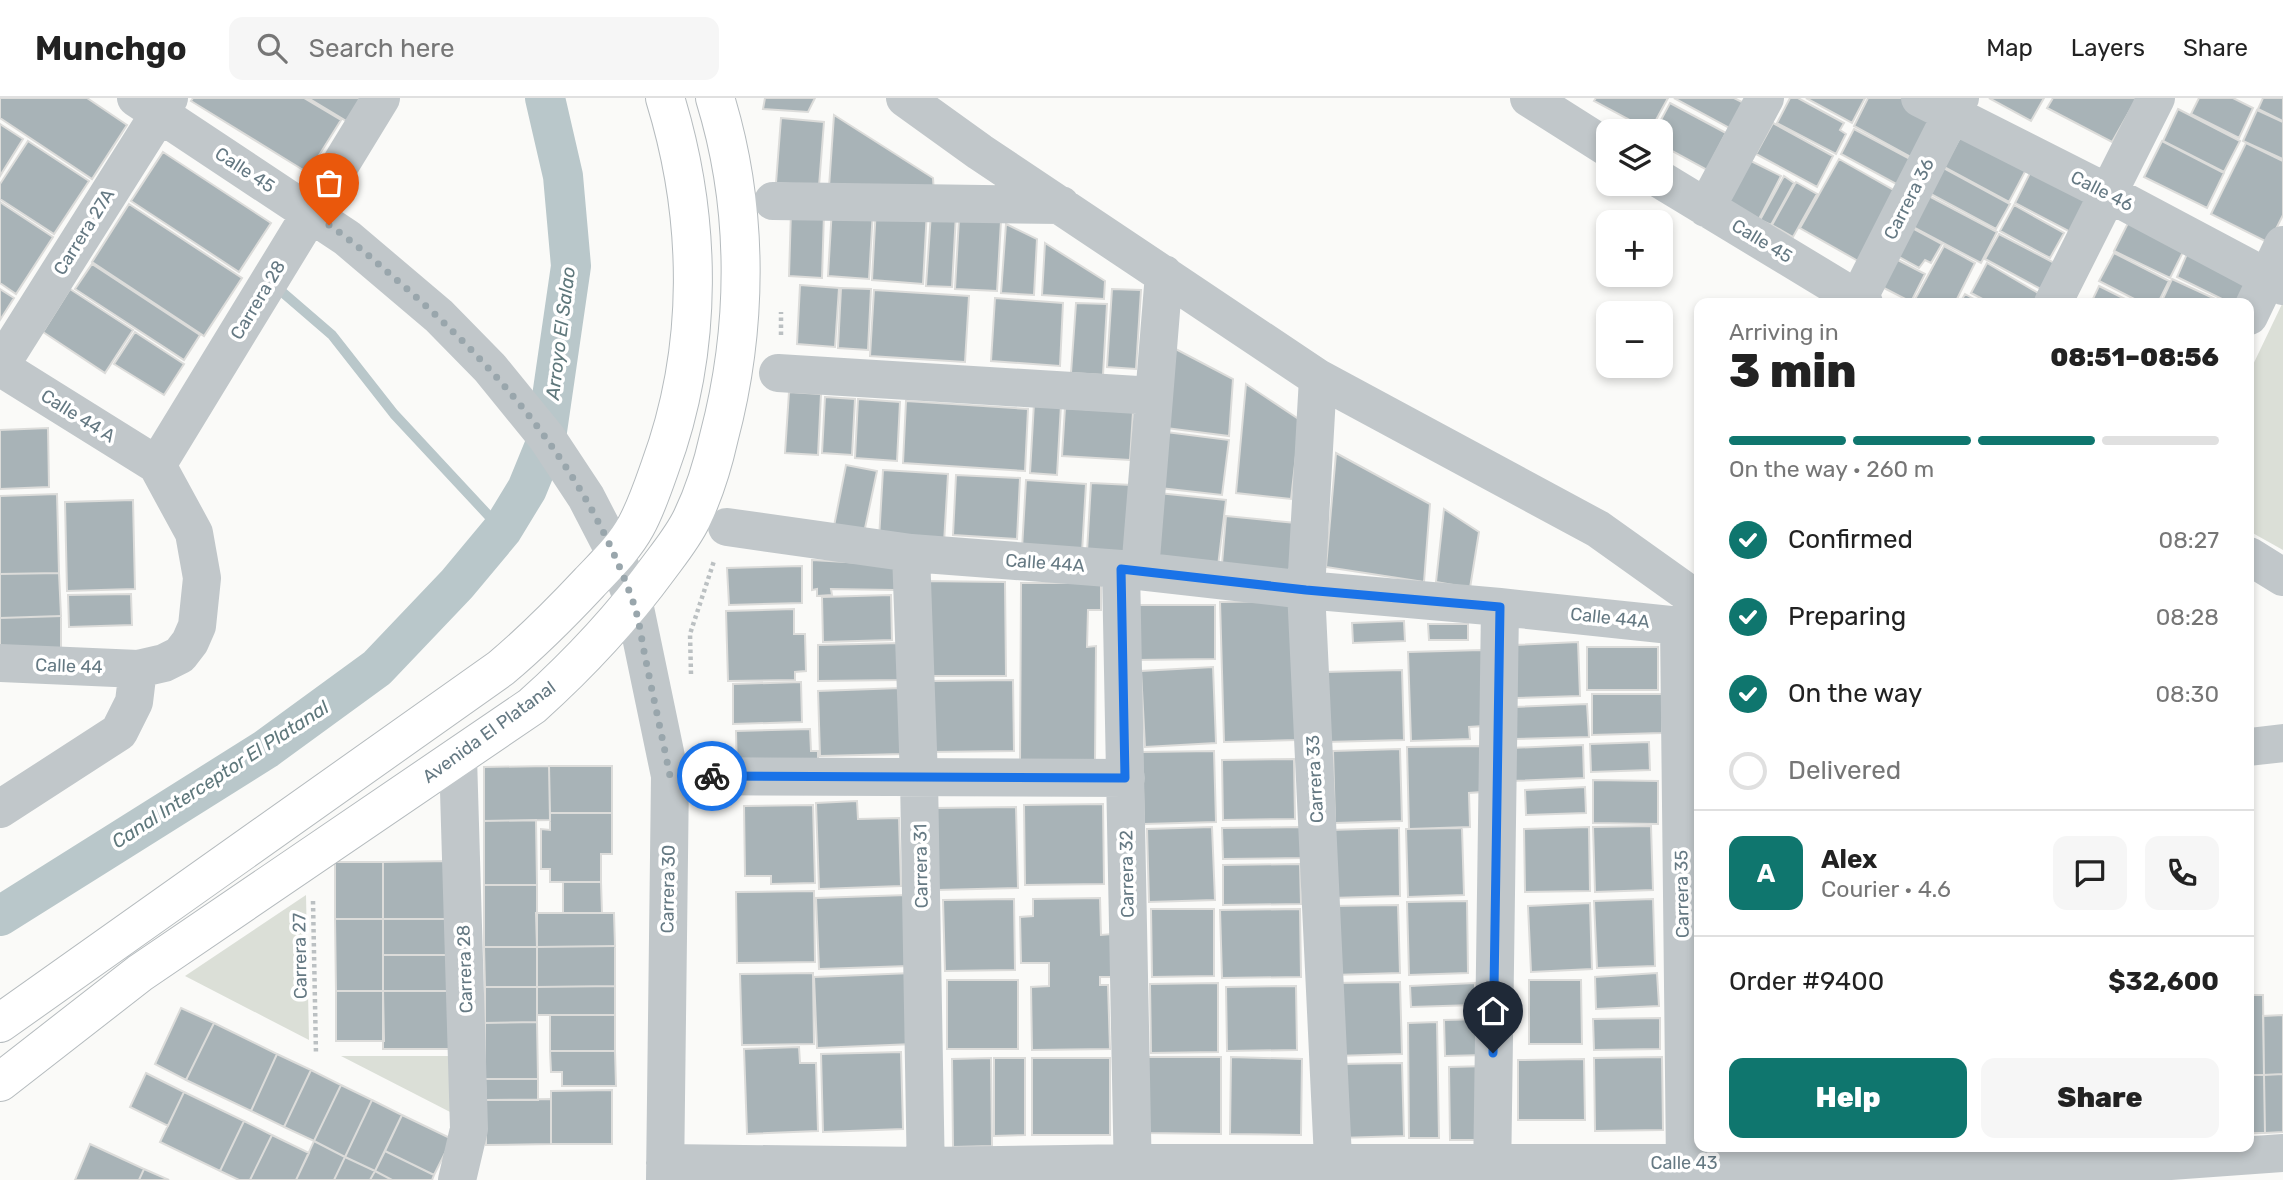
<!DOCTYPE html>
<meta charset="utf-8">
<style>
body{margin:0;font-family:Rubik,sans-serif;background:#f6f6f6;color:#222;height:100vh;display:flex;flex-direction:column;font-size:26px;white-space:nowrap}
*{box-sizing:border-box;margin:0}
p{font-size:23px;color:#767676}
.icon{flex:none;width:38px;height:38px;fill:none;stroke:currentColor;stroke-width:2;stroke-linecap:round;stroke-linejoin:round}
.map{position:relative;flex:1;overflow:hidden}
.panel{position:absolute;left:1694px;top:200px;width:560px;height:854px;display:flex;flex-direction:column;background:#fff;border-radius:14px;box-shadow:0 4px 10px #0003}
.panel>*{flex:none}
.controls{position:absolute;left:1596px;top:21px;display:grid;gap:14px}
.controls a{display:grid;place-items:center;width:77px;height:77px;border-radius:14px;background:#fff;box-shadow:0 4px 10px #0003;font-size:35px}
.pin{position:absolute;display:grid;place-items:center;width:60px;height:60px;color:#fff;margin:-72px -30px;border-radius:50% 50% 50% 0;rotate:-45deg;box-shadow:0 0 7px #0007}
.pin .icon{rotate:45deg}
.courier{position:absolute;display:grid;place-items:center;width:70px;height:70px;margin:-35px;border:5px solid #1a73e8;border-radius:50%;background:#fff;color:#222;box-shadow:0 2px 9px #0007}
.overview em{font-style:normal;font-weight:800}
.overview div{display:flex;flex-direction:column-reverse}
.overview{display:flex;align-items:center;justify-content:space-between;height:119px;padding:0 35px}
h1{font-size:46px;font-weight:800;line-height:52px}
.bar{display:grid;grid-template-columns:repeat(4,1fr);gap:10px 7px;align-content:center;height:84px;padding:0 35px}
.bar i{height:9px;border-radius:5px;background:#e0e0e0}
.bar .current{background:#0f766e}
.bar p{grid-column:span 4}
.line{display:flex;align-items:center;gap:18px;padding:0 35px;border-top:2px solid #e0e0e0}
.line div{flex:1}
.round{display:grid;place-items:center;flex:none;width:74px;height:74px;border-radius:14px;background:#f6f6f6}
ol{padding:0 35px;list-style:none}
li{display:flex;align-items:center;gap:21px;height:77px}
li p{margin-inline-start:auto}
li .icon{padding:7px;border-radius:50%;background:#0f766e;color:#fff;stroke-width:4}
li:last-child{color:#767676}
li i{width:38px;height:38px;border:4px solid #e0e0e0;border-radius:50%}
.action{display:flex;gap:14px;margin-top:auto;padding:14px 35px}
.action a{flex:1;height:80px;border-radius:14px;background:#0f766e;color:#fff;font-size:28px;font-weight:800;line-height:80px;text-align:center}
.action a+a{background:#f6f6f6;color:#222}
header{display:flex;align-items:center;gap:42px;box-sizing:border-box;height:98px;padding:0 35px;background:#fff;border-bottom:2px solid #e0e0e0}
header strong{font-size:33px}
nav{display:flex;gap:38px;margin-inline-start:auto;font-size:24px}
.search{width:490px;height:63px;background:#f6f6f6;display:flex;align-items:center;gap:18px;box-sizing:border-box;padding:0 24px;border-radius:14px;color:#767676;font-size:26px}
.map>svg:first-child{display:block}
.green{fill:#dbdfd7}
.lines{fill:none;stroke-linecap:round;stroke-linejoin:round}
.stream{stroke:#b9c7ca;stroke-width:10}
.canal{stroke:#b9c7ca;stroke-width:40}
.building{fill:#a8b3b7;stroke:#dcdcda;stroke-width:2}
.major-casing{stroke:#b5bbbe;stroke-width:40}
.path{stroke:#bbc0c2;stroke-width:4.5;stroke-dasharray:3.5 3.5;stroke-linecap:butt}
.minor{stroke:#c1c7ca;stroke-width:38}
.major{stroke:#fff;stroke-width:38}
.done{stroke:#99a6ac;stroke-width:7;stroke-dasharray:0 12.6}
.route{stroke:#1a73e8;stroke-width:9}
.labels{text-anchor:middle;stroke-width:7;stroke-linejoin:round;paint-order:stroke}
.street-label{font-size:18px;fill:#657983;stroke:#fff}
.water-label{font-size:19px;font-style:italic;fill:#5f787c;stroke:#fff}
</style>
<header>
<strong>Munchgo</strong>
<div class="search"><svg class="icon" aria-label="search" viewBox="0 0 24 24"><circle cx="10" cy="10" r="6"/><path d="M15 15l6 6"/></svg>Search here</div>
<nav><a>Map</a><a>Layers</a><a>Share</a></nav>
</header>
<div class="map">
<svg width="2283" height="1082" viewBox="0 0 2283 1082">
<rect width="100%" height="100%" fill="#fafaf8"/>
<path class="green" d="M2283,204V452L2249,433V275Z
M306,797L309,942L185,878Z
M341,958H453L454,1016Z"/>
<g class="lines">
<path class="stream" d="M274,187L332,237L394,316L502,432"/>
<path class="canal" d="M0,818L266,651L377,570L457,486L502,432L527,391L545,347L571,168L563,78L545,0"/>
</g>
<path class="building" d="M0,0H87L127,27L92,81L0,20Z
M193,0H304L341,22L308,75L191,3Z
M308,0H362L348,24Z
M765,0H815L808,14L763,11Z
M1596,0H1668L1650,33L1594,3Z
M1674,0H1734L1744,5L1731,31Z
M1790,0H1798L1844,25L1840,32L1846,36L1836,56L1777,25Z
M1806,0H1865L1852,25Z
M1868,0H1903L1938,20L1916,62L1854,28Z
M1989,0H2044L2031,23Z
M2053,0H2137L2112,44L2047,10Z
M2199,0H2233L2253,10L2239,40L2191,16Z
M2263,0H2283V23L2258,11Z
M1670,5L1726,35L1707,72L1661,47V33H1655Z
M2178,11L2240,43L2224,74L2163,43Z
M2257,12L2283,24V61L2243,43Z
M834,17L933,80L934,95L829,89Z
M781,20L824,24L819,88L776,85Z
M1773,25L1833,58L1817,89L1756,56Z
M0,26L23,41L0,78Z
M1854,31L1912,62L1898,87L1841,56Z
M1963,34L2028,68L2009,104L1944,69Z
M28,43L89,83L54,136L0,101V86Z
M2162,43L2224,75L2207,110L2144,79Z
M2246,45L2283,63V117L2269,145L2211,116Z
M163,54L271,125L239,174L131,103Z
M1745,60L1781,78L1759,121L1723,103Z
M1839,61L1897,94L1858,163L1800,130Z
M2034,67L2097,99L2078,138L2015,105Z
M1940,68L2010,106L1996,131L1927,94Z
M1784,78L1794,85L1771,127L1760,122Z
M1796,84L1817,96L1793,139L1772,127Z
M1927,97L1997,134L1981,165L1911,128Z
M0,104L53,139L16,196L0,185Z
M129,106L242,180L204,238L92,164Z
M2014,107L2064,135L2050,160L2000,133Z
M876,109L927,112L923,186L872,182Z
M832,110L873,112L869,181L828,178Z
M791,113L824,115L822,180L789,178Z
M931,115L956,116L952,189L926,188Z
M959,121L1001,123L997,193L955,191Z
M2128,125L2184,152L2170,180L2114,153Z
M1006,126L1037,141L1034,197L1001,195Z
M1905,126L1942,146L1931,165L1925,162L1919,170L1890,154Z
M1999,136L2062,169L2048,195L1985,161Z
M1045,145L1105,183L1104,201L1042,197Z
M1944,148L1975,165L1955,205H1913Z
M2190,149L2254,185L2244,205H2230L2177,179Z
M2114,155L2169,183L2158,205H2142L2099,183Z
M1896,161L1925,176L1911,204L1882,189Z
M1987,165L2045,199L2042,205H1990L1971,195Z
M92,166L200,237L184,262L75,191Z
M2172,181L2224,205H2161Z
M800,187L839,190L835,249L797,246Z
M2099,188L2133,205H2091Z
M841,190L871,191L868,252L838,250Z
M0,191L14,200L0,222Z
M70,191L133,232L105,275L43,234Z
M1112,191L1141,192L1136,271L1107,269Z
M874,192L969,198L965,264L870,258Z
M1965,196L1981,205H1960Z
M995,200L1063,205L1060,268L991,263Z
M1076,205L1107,206L1103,277L1071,275Z
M135,234L184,266L164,297L114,266Z
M1168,247L1233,281L1229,338L1158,329Z
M1246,286L1300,322L1291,401L1236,395Z
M789,294L821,296L818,357L785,355Z
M825,299L855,301L852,357L822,355Z
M858,301L900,304L897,363L855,360Z
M906,303L1028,311L1025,373L903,365Z
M1034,305L1061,307L1057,377L1030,375Z
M1065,310L1133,314L1130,362L1062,358Z
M48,330L49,389L0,391V332Z
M1166,334L1229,342L1222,397L1160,390Z
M1336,355L1430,406L1424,484L1326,469Z
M846,367L877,373L864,435L834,428Z
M883,372L948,376L944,445L879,441Z
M956,377L1020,380L1017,441L953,437Z
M1026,382L1086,386L1082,454L1022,451Z
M1091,385L1132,387L1128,456L1087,454Z
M1158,395L1226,402L1218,468L1150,460Z
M57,396L59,475L0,476V398Z
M133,402L135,491L67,493L65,404Z
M1444,411L1479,434L1470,490L1436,484Z
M1226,418L1296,425L1290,485L1221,478Z
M812,462L896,467L895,492L831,491L832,497L817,498V491L812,492Z
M802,468V505L729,507L727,470Z
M59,475L61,518L0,520V476Z
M923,483L1005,484L1006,578H923Z
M1021,485H1101V512H1088L1087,549L1096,548L1095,665H1020Z
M131,496L132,527L69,529L68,497Z
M891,497L892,542L823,544L822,499Z
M1292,503L1296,642L1224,644L1220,504Z
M1134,507H1215V561L1135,562Z
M794,511V536H805L806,573L795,574V582L728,583L726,513Z
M61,518V552L0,553V520Z
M1404,523L1405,543L1353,545L1352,525Z
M1428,526H1468V542H1429Z
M1578,544L1580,598L1516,600L1514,547Z
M901,545V582L818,583V547Z
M1587,549H1658V592H1587Z
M1482,552L1484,628L1469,629L1470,641L1411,643L1408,554Z
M1213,569L1216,645L1145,649L1141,573Z
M1402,572L1404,642L1326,644L1324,574Z
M1013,582L1014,653L932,654L931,583Z
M801,584L802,624L733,626V586Z
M901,590L903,656L820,658L818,593Z
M1592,596H1663L1662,635L1592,637Z
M1587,606L1589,639L1514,641L1513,609Z
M810,631L811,653H818V675L737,676L736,633Z
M1649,644L1650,672L1591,674L1590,646Z
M1583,647L1584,680L1511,683L1510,650Z
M1481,648L1482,694L1469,695L1470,729L1409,731L1407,649Z
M1400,651L1402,723L1335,725L1333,653Z
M1214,653L1216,724L1144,726L1142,654Z
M1294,661L1295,721L1223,722L1222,662Z
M549,668H612V715H550Z
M549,668L550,722L484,723V669Z
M1593,682L1658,683V726L1593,725Z
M1585,689L1586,715L1526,717L1525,692Z
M857,703L858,721L899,720L901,788L819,791L816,705Z
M1103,706L1104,786L1025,787L1024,707Z
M813,707L815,785L771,786V778H745L744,708Z
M1016,709L1018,790L937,792L935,710Z
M550,715H612V756H601V784H550V771H541V731L550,732Z
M536,722L537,787H484V723Z
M1651,728L1653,792L1595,794L1593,729Z
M1212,729L1215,802L1149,804L1147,731Z
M1302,729V760L1223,761L1222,730Z
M1589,729L1590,793L1525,794L1524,731Z
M1399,730L1400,798L1331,800L1329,732Z
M1462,730L1464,797L1408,799L1406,731Z
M452,763L453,821H383V764Z
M335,764H383V821H335Z
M1300,766L1301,806L1223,807V767Z
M563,784H601L602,815H563Z
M484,787H537V849H484Z
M814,793L815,864L737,865L736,794Z
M907,797L909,868L819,871L816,800Z
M1100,800L1101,837L1112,836V879H1100V887H1108L1110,951L1032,952L1031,889L1049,888V865H1021L1020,819L1033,818V801Z
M1014,801L1015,872L945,873L943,802Z
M1653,801L1655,868L1597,870L1594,803Z
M1467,803L1468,875L1409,877L1407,804Z
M1590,805L1592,871L1531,874L1528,808Z
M1398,807L1400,875L1333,877L1332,808Z
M1151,811H1214V878L1152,879Z
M1300,811L1301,879L1222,880L1220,812Z
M536,815H614L615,848L537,849Z
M335,821H383V893H336Z
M383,821H453V857H383Z
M615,848V888L537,889V849Z
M484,849H537V889H485Z
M383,857H453V893H383Z
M813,875L814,946L742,947L740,876Z
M912,875L914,946L817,950L814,879Z
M1657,875L1659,908L1596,911L1595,879Z
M947,882H1018V951H947Z
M1529,882H1581L1582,946H1529Z
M1400,884L1402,956L1335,958L1333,885Z
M1218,885V954L1151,955L1150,886Z
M1475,885V907L1411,909L1410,888Z
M615,888V917H537V889Z
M1296,888L1297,952L1227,953L1226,889Z
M485,889H537V924L485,925Z
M336,893H383L384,943H336Z
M383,893H453V951H383Z
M2249,897H2263L2264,977H2249Z
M181,910L214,925L186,982L155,966Z
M550,917H615V953H550Z
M2283,917V976L2264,977L2263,918Z
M1660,920V951L1594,952L1593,921Z
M1483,921L1485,957L1445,958L1444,922Z
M537,924L538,981H485V925Z
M1437,924L1439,1040H1409L1408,925Z
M214,925L277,956L251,1013L186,982Z
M799,949L800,965H816L818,1033L747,1036L744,951Z
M550,953H615L616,988H562V974H551Z
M901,954L903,1031L823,1034L821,956Z
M277,956L311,972L284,1029L251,1013Z
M1147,959H1221V1036L1146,1035Z
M1231,959L1302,961L1301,1037L1230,1036Z
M1662,959L1663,1032L1595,1033L1594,960Z
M991,960L992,1048L953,1049L952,961Z
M994,960H1025V1037L994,1038Z
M1032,960H1110V1037H1032Z
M1584,961L1585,1022H1518V962Z
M1402,965L1404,1038L1339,1040L1337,966Z
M1488,968V1042H1450L1449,969Z
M311,972L341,987L314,1043L284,1029Z
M146,975L184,994L168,1028L130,1009Z
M2283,976V1034L2265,1035L2264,977Z
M2249,977H2264L2265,1035H2249Z
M485,981H538V1002H486Z
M341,987L372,1002L345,1059L314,1043Z
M612,992V1046H551V993Z
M184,994L244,1023L220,1073L160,1044Z
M551,1001V1046L486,1047V1002Z
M372,1002L402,1017L375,1073L345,1059Z
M402,1017L452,1041L434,1077L385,1053Z
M244,1023L272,1037L250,1082H239L220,1073Z
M272,1037L309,1055L296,1082H250Z
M314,1043L345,1059L334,1082H296Z
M90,1046L144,1071L139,1082H75Z
M385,1053L434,1077L432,1082H392L375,1073Z
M345,1059L375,1073L370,1082H334Z
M144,1071L169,1082H139Z
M375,1073L392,1082H370Z"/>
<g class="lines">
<defs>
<path id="major" d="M0,925L501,570C533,543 561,515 589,485C606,467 624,450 636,428C646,410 653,389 660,369C704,250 702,120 665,0
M0,984L140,875L532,608C580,565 622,520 660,468C672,452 684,437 692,420C704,395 713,366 719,339C748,229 749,110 715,0"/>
</defs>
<use href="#major" class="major-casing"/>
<path class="path" d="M781,237V214
M691,576L690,536L714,463
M313,803L316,956"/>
<path class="minor" d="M136,0L347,140L439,218L490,270L547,340L586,399L616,457L634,505L670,678L665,1082
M905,0L980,54L1318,280L1598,431L1699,503
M1529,0L1608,50
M1920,0L2108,95L2283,188
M1661,82L1864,205
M773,103L1061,107
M1706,110L1765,0
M1858,201L1960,0
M2053,205L2156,0
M2249,218L2283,147
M0,268L169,0
M0,269L157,367L194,435L202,480L197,528L190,544L180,557L164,565L138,571L0,565
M778,275L1154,298
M1318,280L1306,492L1334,1082
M157,367L381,0
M727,429L911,455L1121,471L1306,492L1500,509L1699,530
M911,455L919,680L926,1082
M2249,458L2283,479
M1121,471L1133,1082
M1140,473L1164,176
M1679,527L1685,1066
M2249,649L2283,645
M670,678L1126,680
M0,711L119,634L134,604L138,571
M665,1065L926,1068L1133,1065H1788L2045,1072L2283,1055
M457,1082L469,1031L458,659
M1492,1082L1500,509"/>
<use href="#major" class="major"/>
</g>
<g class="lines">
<path class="done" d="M329,127C354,144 376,164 399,184C500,271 587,374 632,501C639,519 641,539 645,558C653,598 662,638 670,678H712"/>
<path class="route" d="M712,678L1125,680L1121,471L1306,492L1500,509L1493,955"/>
</g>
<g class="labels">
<g class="street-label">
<text transform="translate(245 72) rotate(33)" y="6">Calle 45</text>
<text transform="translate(2102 93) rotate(27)" y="6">Calle 46</text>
<text transform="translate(1909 101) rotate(-63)" y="6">Carrera 36</text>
<text transform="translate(84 134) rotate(-58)" y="6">Carrera 27A</text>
<text transform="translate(1762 143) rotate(31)" y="6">Calle 45</text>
<text transform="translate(258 202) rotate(-59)" y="6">Carrera 28</text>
<text transform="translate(78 318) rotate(32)" y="6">Calle 44 A</text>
<text transform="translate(1045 465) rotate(4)" y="6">Calle 44A</text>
<text transform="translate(1610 520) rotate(6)" y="6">Calle 44A</text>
<text transform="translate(69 568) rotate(2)" y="6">Calle 44</text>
<text transform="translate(489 634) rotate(-36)" y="6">Avenida El Platanal</text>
<text transform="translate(1315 681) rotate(-93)" y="6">Carrera 33</text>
<text transform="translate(921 768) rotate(-91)" y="6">Carrera 31</text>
<text transform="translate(1127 776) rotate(-91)" y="6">Carrera 32</text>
<text transform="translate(668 791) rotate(-89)" y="6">Carrera 30</text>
<text transform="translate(1682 796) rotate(-91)" y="6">Carrera 35</text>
<text transform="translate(300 858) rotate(-91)" y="6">Carrera 27</text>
<text transform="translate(465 871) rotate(-92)" y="6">Carrera 28</text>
<text x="1684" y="1071">Calle 43</text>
</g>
<g class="water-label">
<text transform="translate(560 235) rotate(-83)" y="7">Arroyo El Salao</text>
<text transform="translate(220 676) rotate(-33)" y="7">Canal Interceptor El Platanal</text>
</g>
</g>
</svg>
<div class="controls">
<a><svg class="icon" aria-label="layers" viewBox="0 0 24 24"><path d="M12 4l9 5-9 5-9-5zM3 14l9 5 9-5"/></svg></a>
<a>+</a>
<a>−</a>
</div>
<div class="pin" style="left:329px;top:127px;background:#ea580c"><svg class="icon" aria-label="bag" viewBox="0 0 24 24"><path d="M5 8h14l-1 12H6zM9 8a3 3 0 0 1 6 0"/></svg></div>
<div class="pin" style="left:1493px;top:955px;background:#1f2937"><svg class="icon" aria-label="home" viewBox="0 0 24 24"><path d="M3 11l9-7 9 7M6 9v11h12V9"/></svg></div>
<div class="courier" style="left:712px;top:678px"><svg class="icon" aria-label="bike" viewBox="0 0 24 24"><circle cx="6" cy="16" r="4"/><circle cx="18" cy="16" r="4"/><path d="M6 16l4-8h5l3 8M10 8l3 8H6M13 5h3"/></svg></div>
<section class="panel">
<div class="overview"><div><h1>3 min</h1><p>Arriving in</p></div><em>08:51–08:56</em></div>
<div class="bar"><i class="current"></i><i class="current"></i><i class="current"></i><i></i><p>On the way · 260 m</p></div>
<ol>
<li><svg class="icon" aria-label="check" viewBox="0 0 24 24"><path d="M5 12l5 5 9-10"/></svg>Confirmed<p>08:27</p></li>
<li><svg class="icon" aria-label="check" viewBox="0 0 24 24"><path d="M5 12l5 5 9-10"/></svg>Preparing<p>08:28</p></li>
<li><svg class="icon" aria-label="check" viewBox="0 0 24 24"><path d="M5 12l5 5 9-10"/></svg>On the way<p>08:30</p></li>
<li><i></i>Delivered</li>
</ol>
<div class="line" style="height:126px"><b class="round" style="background:#0f766e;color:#fff">A</b><div><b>Alex</b><p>Courier · 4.6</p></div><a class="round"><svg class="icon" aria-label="chat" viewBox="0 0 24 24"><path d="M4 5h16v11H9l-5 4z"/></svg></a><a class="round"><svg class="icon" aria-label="phone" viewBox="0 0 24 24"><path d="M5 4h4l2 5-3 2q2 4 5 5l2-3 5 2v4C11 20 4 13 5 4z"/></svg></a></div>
<div class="line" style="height:91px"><div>Order #9400</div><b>$32,600</b></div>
<div class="action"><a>Help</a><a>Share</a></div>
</section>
</div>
